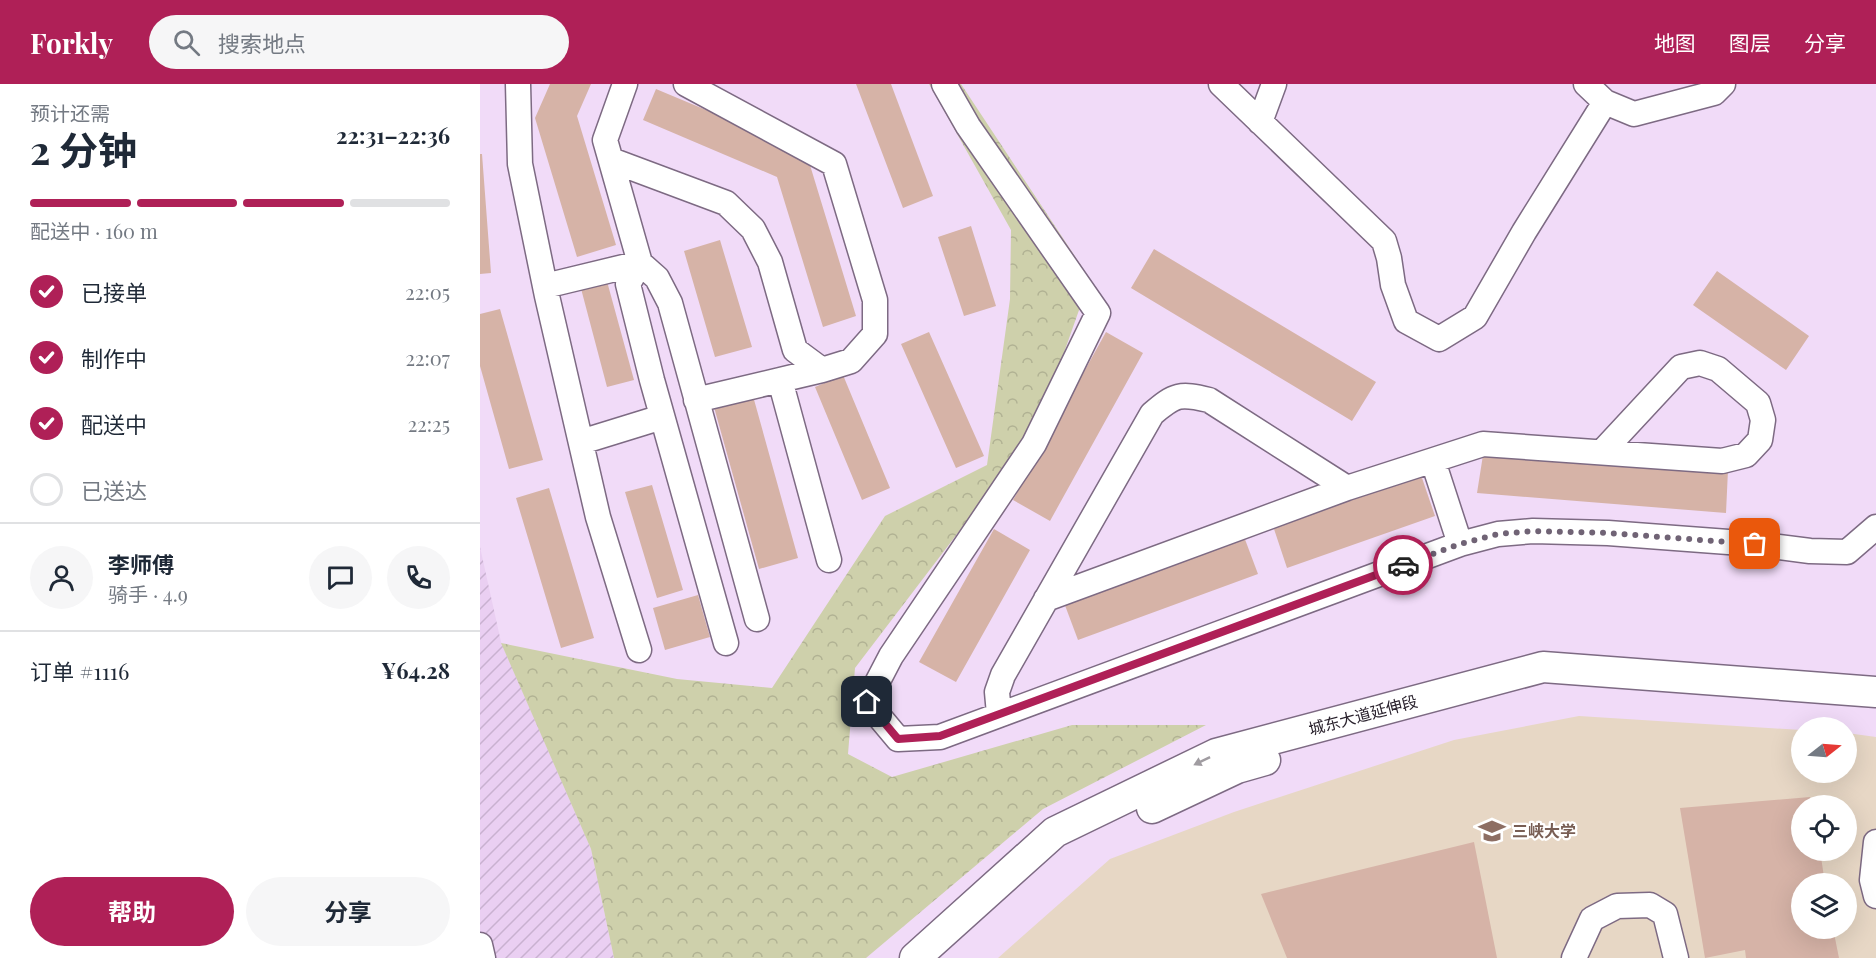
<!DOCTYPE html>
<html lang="zh">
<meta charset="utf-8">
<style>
body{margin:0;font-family:"Playfair Display","Noto Sans SC",serif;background:#f6f6f7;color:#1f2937;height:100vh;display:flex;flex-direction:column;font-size:22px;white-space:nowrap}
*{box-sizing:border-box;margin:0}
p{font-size:20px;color:#747a83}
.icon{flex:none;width:33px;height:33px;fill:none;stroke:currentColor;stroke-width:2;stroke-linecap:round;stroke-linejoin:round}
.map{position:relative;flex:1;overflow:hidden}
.panel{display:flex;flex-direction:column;background:#fff;width:480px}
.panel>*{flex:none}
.needle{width:39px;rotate:73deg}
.controls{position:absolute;left:1311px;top:633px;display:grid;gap:12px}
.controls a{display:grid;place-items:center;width:66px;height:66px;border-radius:50%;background:#fff;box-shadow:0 6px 24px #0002;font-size:30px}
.pin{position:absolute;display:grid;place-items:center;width:51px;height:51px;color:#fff;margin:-26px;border-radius:12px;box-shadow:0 3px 9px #0006}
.courier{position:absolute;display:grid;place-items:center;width:60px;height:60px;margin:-30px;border:4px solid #af2057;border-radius:50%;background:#fff;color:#222;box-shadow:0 2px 8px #0007}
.headline em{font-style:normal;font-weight:700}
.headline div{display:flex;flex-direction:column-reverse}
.headline{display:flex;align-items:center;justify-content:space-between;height:102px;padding:0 30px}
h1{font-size:39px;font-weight:700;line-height:45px}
.bar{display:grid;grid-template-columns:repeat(4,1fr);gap:9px 6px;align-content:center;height:72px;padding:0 30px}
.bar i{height:8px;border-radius:4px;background:#e0e1e3}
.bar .active{background:#af2057}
.bar p{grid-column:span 4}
.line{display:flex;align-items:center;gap:15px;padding:0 30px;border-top:2px solid #e0e1e3}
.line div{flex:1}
.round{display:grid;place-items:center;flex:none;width:63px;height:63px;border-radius:32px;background:#f6f6f7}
ol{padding:0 30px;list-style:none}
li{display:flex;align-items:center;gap:18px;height:66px}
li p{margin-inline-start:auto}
li .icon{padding:6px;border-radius:50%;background:#af2057;color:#fff;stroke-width:4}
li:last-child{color:#747a83}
li i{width:33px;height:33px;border:3px solid #e0e1e3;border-radius:50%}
.button{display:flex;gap:12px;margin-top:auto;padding:12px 30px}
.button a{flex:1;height:69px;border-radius:36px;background:#af2057;color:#fff;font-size:24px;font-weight:700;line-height:69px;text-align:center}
.button a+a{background:#f6f6f7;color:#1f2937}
header{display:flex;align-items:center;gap:36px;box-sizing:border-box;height:84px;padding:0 30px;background:#af2057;color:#fff}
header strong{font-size:28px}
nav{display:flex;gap:33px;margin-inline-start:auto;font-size:21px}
.search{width:420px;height:54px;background:#f6f6f7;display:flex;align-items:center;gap:15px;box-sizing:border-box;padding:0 21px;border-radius:33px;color:#747a83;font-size:22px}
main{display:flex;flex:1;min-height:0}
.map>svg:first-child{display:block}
.industrial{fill:url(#industrial-furrows)}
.education{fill:#e7d7c5;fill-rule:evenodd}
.forest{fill:url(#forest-crowns)}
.building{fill:#d6b3a7}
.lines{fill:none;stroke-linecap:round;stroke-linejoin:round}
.minor-casing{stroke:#7d6a83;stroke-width:27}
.major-casing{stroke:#7d6a83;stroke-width:33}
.minor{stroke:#fff;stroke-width:24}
.major{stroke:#fff;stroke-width:30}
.oneway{fill:#a09ca1}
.done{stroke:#706375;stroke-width:6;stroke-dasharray:0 10.8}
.route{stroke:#af2057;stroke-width:8}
.labels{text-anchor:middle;stroke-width:4.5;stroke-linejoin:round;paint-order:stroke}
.street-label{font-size:16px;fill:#2b232e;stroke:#fff}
.education-label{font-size:16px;font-weight:bold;fill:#785e54;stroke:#fff;text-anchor:start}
</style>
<header>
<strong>Forkly</strong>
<div class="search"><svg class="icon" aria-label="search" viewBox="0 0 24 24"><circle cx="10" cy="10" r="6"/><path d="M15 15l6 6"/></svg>搜索地点</div>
<nav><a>地图</a><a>图层</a><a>分享</a></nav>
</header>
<main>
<section class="panel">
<div class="headline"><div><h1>2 分钟</h1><p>预计还需</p></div><em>22:31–22:36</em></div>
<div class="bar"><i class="active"></i><i class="active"></i><i class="active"></i><i></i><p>配送中 · 160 m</p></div>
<ol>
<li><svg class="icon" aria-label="check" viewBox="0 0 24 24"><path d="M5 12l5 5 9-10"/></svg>已接单<p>22:05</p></li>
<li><svg class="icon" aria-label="check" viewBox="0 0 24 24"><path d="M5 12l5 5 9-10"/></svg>制作中<p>22:07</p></li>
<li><svg class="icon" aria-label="check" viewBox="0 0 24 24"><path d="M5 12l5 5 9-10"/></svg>配送中<p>22:25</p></li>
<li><i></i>已送达</li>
</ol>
<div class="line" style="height:108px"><a class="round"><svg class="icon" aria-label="person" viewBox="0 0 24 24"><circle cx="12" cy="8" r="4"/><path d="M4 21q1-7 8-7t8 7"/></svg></a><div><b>李师傅</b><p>骑手 · 4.9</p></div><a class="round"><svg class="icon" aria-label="chat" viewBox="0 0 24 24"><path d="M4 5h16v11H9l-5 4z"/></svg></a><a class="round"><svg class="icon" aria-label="phone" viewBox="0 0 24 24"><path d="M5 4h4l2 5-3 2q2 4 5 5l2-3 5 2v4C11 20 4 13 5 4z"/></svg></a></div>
<div class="line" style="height:78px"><div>订单 #1116</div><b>¥64.28</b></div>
<div class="button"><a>帮助</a><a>分享</a></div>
</section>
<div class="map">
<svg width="1396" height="874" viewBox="0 0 1396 874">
<defs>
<pattern id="industrial-furrows" width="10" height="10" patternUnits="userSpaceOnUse" patternTransform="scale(1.5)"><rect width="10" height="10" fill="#eacff2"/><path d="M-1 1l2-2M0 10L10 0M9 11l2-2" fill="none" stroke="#c9b1d0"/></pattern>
<pattern id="forest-crowns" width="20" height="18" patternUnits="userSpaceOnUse" patternTransform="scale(1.5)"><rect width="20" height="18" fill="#ced0ab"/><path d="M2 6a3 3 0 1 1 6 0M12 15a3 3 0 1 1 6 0" fill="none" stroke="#b1b293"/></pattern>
</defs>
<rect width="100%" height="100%" fill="#f1dbf8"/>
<path class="industrial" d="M0,463L21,558L111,765L134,874H0Z"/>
<path class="education" d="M1099,632L1321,646L1322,688H1366L1367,649L1396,653V874H518L630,775L754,728L974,656ZM1322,722H1366V766H1322ZM1322,800H1366V844H1322Z"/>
<path class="forest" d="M449,0H481L610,195L557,345L375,584L368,670L412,693L592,641H726L563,725L386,874H134L111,765L21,559L197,595L292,604L405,432L507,381L530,215L531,146Z"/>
<path class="building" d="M70,0H111L97,32L136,161L97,173L55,34Z
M376,0H411L453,112L423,124Z
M176,5L326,68L376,232L343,243L297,93L163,36Z
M0,70H2L11,189L0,190Z
M491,142L516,222L484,232L458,153Z
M240,156L272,263L235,273L204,167Z
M674,165L896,298L872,337L651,204Z
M1237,187L1329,252L1306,286L1213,221Z
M125,190L154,296L127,303L99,197Z
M20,225L63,376L29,385L0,282V230Z
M449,248L504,372L476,384L421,260Z
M626,248L663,269L570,437L533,416Z
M363,291L410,404L382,416L335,303Z
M273,312L318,474L279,485L234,323Z
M1003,371L1248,386L1246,429L997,409Z
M941,391L955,432L807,484L793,442Z
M172,401L203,506L177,514L145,408Z
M69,404L114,554L81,564L36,414Z
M514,445L550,466L476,598L439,578Z
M763,450L778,490L598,556L583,516Z
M218,511L230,553L185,566L173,524Z
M1330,713L1332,722H1322V766H1340L1345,800H1322V844H1353L1359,874H1266L1265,866L1225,874L1200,724Z
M994,758L1017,874H807L781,810Z"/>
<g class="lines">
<defs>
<path id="minor" d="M38,0L40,80L67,212L118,433L159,566
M464,0L488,42L618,229L554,360L411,572L387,618L418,655L460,653L980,460L1018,450L1053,447L1128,449L1275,460L1330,467L1367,468L1396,443
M741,0L904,157L909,174L913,201L926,237L959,255L995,233L1044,148L1125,18
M1106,0L1125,18L1154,30L1234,9L1243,0
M780,38L794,0
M131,76L246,119L273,145L290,178L315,266L342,286L371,277L395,250V216L354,80L206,0
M65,202L160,179L125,56L145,0
M300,296L349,476
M216,316L342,286
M101,358L182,333
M953,377L980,460
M566,515L867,404L1003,360L1242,377L1266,371L1280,356L1283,336L1278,319L1238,285L1220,279L1201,283L1122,368
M246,559L172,296L148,200L160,179L177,194L190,219L277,535
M519,630L517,608L523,591L672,330C695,310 700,309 729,316L867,404
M1396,758L1392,796L1396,812
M0,861L3,874
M1094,874L1112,835L1137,822L1170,821L1185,830L1196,874"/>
<path id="major" d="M672,724L757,684L785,676
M435,874L575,748L736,670L1063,583L1396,608"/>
</defs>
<use href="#minor" class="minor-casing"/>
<use href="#major" class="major-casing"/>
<use href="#minor" class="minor"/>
<use href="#major" class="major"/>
</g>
<defs><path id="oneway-solid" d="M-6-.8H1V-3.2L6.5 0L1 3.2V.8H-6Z" transform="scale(1.5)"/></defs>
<use class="oneway" href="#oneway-solid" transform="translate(722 677) rotate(154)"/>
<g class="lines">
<path class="done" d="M923,481L980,460L1018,450L1053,447L1128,449L1275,460"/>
<path class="route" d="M387,618L418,655L460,652L923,481"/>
</g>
<defs>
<symbol id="university-bare" viewBox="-9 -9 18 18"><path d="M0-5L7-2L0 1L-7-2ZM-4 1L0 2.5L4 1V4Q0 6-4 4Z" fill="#8d6e63" stroke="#fff" stroke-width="2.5" paint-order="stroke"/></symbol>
</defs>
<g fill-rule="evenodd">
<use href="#university-bare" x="993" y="728" width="38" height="38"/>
</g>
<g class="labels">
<g class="street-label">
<text transform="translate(883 631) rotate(-15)" y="6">城东大道延伸段</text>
</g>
<g class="education-label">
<text x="1032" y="753">三峡大学</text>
</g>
</g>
</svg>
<div class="controls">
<a><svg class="needle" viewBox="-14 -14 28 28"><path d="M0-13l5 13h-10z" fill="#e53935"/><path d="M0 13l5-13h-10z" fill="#747a83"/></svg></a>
<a><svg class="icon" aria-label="locate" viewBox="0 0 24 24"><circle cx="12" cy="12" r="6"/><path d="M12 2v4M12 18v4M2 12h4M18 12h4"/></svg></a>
<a><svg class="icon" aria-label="layers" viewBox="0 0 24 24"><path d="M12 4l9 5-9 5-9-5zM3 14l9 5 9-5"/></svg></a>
</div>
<div class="pin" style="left:1275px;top:460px;background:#ea580c"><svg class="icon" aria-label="bag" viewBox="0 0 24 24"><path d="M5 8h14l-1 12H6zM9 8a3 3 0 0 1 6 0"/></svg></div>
<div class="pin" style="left:387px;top:618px;background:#1f2937"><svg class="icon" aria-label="home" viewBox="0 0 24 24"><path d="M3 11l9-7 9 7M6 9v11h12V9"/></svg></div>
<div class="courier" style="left:923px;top:481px"><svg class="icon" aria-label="car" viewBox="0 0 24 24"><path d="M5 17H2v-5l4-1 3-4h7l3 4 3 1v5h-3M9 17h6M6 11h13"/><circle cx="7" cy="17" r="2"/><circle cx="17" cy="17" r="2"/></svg></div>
</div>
</main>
